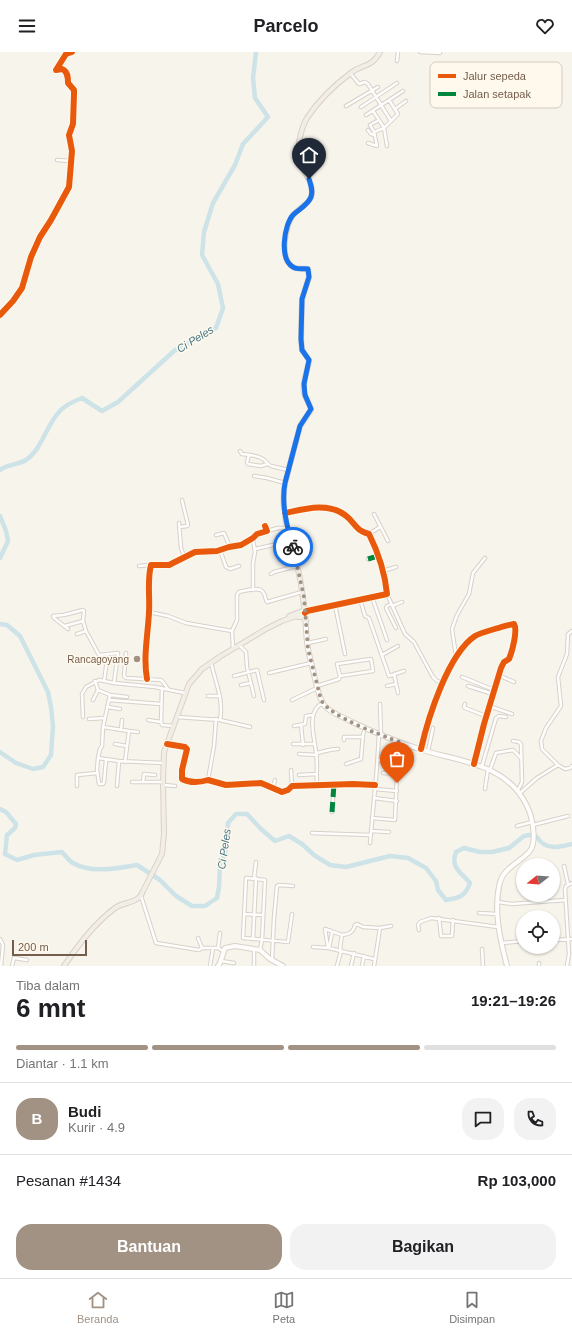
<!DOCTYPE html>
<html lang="id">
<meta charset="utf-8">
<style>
body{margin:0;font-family:Arial,sans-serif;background:#f2f2f2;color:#202124;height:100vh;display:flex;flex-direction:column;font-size:15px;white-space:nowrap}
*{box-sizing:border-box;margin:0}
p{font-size:13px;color:#757577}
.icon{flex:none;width:22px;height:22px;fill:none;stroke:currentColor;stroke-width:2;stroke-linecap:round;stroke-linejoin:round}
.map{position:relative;height:914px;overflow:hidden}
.sheet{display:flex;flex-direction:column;background:#fff;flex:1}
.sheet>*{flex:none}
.needle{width:26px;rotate:253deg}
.controls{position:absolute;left:516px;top:806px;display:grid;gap:8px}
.controls a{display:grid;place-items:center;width:44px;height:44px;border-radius:50%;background:#fff;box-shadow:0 1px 3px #0004;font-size:20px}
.scale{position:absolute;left:12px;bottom:10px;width:75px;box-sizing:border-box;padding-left:4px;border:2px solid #755e4c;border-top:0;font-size:11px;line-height:14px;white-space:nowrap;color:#755e4c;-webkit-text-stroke:3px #fff9ed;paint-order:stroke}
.pin{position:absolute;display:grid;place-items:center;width:34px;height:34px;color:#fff;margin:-41px -17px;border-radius:50% 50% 50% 0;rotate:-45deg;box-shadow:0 0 4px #0007}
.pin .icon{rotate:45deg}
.courier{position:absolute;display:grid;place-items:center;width:40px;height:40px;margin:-20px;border:3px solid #1a73e8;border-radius:50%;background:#fff;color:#222;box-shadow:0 1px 5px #0007}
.summary em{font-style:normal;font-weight:700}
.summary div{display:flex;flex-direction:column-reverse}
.summary{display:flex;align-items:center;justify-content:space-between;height:68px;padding:0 16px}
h1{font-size:26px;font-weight:700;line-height:30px}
.bar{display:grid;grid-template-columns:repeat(4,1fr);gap:6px 4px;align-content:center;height:48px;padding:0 16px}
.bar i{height:5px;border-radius:3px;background:#e0e0e0}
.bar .on{background:#a29284}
.bar p{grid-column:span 4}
.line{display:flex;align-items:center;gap:10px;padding:0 16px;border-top:1px solid #e0e0e0}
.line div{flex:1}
.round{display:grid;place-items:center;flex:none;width:42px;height:42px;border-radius:16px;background:#f2f2f2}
.action{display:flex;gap:8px;margin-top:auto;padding:8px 16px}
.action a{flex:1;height:46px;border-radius:16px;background:#a29284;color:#fff;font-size:16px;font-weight:700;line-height:46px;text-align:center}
.action a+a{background:#f2f2f2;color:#202124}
header{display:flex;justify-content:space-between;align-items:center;height:52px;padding:0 16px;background:#fff;font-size:18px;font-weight:700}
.tab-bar{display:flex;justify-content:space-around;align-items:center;height:56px;border-top:1px solid #e0e0e0;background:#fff;font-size:11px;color:#757577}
.tab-bar a{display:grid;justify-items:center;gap:2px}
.tab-bar .on{color:#a29284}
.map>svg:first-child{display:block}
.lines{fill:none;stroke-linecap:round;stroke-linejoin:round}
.river{stroke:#cde3e7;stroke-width:4.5}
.street-casing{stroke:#d6d1ca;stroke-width:4.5}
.secondary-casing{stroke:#d7d1c9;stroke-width:6}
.primary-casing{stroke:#d8d1ca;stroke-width:6}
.street{stroke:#fefdfc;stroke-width:2.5}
.secondary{stroke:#fefdfc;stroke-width:4}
.primary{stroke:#f2eee6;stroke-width:4}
.quiet{stroke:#00873e;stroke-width:5;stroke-dasharray:10 5;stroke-linecap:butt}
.cycleway-casing{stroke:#fff9ed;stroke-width:8}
.cycleway{stroke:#e8590c;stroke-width:6}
.done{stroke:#a29284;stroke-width:4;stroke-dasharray:0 7.2}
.route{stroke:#1a73e8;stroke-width:5}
.poi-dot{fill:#a29284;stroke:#fff9ed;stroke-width:1.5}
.labels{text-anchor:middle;stroke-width:3;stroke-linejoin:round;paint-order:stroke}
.poi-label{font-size:10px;fill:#755e4c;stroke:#fff9ed;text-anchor:end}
.water-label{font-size:11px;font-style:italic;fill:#467888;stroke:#fff9ed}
.key{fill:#fff9ed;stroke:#d6cabd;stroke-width:1}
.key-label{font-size:11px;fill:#755e4c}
</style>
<header><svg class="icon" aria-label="menu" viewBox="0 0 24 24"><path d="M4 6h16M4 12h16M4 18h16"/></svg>Parcelo<svg class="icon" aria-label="heart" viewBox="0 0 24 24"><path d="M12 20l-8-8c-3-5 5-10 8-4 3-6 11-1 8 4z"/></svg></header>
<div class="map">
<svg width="572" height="914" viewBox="0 0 572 914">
<rect width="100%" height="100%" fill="#f7f4ec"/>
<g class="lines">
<path class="river" d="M0,418C7,412 18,413 26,408C42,397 46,374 59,360C65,353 74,349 82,346L102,359L118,350L174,299L216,276L223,256L218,232L202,203L204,180L213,151L235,113L243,92L268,65L255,46L253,26L256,0
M0,464L6,479L8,489L0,506
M0,572L7,573L20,584L48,640L51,655L53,674L51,703L43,715L33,717L16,711L0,700
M0,757L6,760L16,772L15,776L7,783L5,802L17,808L34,803L62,800C65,803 69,809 73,811C92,822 117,816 137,813L160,828L176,844L192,854H205L217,846L219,835L220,813L225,801L228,771L236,762H247L261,777L275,789L289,784L302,792L314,803L330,813L346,815L390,804L408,806L426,816L436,829L438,838L446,848C459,846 465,845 470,831C461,820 450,816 456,800L464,796L480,800H492L509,796L524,784L529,783L537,785C545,799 560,795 572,792"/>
<defs>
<path id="street" d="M420,0L440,1
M397,9L398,0
M350,21L359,32L365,30L368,32L391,69
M346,54L378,35
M361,55L397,31
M395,57L406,49
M373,59L383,74
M366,63L403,39
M384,76L387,94
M368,78L371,82L375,83
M374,80L384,76L398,62L389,48
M368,91L377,94L374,80L370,73L379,68
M57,108L71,109
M0,263L13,249L22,236L31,205L40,185L51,168L69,135L72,99L69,83L73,72L74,42V38L68,31C68,26 68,19 62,17L56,18L66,2L72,0
M240,399L242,402C249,403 257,403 263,407C266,409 267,412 271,414L288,418
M249,403L247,410L248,412L261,414L267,412
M254,424L267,426L285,431
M285,461C304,457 328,450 345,463C355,470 355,479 369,482C378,500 385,521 387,542L349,549L306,561
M374,462L388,489
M179,471L181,496L184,504
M180,475L187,474L188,473L182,448
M267,479L278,476H287
M369,482L380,475
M216,483L224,481L230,495
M255,497L291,489
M220,498L226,515L230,517L239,514
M368,507L378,504
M139,514L151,513
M383,519L396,515
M271,522L274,520L297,514
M253,538V511L255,500L253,487
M387,542L405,582L414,590L433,625L437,629L444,631
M372,545L387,588
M360,547L365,564L369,566L389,624L404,619
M391,552L387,554L386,556L396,576
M335,553L345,602
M392,554L402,550
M149,560L168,564L186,571L232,579L237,568V543L239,540C245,539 259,534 263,540C266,544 265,547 267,550L302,540
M65,574L83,569L86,579L99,603L118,601L114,631
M68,577L54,566L53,564L64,563L83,558L84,559L83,569
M232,579L233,596
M572,579L568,582L567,602L558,625L561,654L546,676L541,689L542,697L558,713L565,717L570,716L572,714
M77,582L86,579
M308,591L326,587
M239,593L246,600L247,615L254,644
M126,601L124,624L126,626L161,628L163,630L168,637
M382,603L398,594
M456,604L452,577L457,563L469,542L473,521L485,506
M269,621L311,611
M394,622L398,641
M498,623L514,630
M234,624L257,618L264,648
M462,625L494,638
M147,627C143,605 148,582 149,560C150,545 147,528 151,513H169L195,500L217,499L229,495L241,493L253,486L257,482L267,479L265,474
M95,629L98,638L110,643L103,675L129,679L125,710
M104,629L108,602
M241,633L251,631
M317,634L339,627L340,624L337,612L371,607L373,619L340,624
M387,634L396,632
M468,634L493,642
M110,643L127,645
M208,644H220
M93,648L98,638
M109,648L161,652
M292,648L317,636
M380,652L381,683
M465,652L464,655L465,656L486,664
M489,654L512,662
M108,655L120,657
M83,665L82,642L86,635L99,628L114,631L155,635L185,641
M177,665L220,668C224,647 215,630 211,610
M89,667L104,666
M148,668L161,670L162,673L173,674
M220,668L250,675
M161,670L162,636
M301,673L303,693
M294,674L305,672L306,664L313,663
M121,678L122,668
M129,679L138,680
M344,688V685H363
M513,689L519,690L521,692L522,730L518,738
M115,692L127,694
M167,692L185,695L187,697L182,718V727C190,731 198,731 208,728L226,733L261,731L282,740L288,738L292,734L353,732L375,733
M293,692H314
M421,697C428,666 448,602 475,584C480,581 507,573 514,572C518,578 512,600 509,607L504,610L501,616L484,672L474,712
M428,699L433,676
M316,701C325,700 328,697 338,697
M299,702L317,703
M98,706L100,697L102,694L103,675
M106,708L104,730L103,732H99L97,718L98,706L119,709L163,711
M377,708L398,710
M346,712L361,707L363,683L365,676
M482,714L496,666L499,664L506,665
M291,718L292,734
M397,718H406L407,705L398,703
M490,718L496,701L513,698L521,706
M383,721L397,722
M299,723L316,722
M208,728L214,694L216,667
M132,730H163
M143,730L144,722L155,723
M164,733L175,734
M317,733C316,722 318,711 316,701C315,686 305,659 323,651
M77,734V723L97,721
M117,734L119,709
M273,735L275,728
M375,737L397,739
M485,737L488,717
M520,741L537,726L558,713
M374,746L397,749
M332,760L334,732
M372,766L395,768L397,722L400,690
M533,773L568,764
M517,774L532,770
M371,779L389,780
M312,781L370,783
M370,791L377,715L379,682
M564,814L568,832
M254,826L256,810
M141,844L156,891L199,898L202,896
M498,850L512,852L566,848
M479,861L497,862
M244,862L263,863
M439,866L441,884H452L453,868
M380,876L391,874
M419,878L418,873L420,870L431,866L498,875
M220,881L218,896L223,899
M342,883C349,882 353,881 355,873L357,872L363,875L380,876L375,908
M198,886L202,896H218
M0,887L3,893L1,914
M253,887L256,826
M553,888L572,887
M502,891L523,889
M313,895L329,896
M328,896L325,877C331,879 336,881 342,883L340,896L341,899L329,896L332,881L333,880
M254,897V914
M482,897L483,914
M260,898L262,888L265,828L246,826L243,886H244C258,887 273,889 288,890L292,862
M540,898V895
M272,908L274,866L277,834L279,833L293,834
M221,909L234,911
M12,914L14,906L27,908
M210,914L213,896
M337,914L341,899L374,907L375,908L374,914
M351,914L354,901
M362,914L364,904
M539,914V911
M567,914L569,902L565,837L566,834L572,831"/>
<path id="secondary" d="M305,561C306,573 306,586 308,597C310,607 313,617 315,627C317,635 319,646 324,653C330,661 343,665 352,670C375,681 398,690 422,698C462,710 507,712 527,754C532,764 538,791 529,800C520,810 504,816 500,830C493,858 500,887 507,914
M218,914L220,911L225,896L235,894L260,898L270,907L283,914"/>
<path id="primary" d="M289,564L305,558
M298,565H303L306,569
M64,914C79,892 94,872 115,856C125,849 139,852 143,839L162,802L164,782L163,730L164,700L189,632L202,617L221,604L266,577L282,569L305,561C303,548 302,535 299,522C293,492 279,462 285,431L300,374L311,358C310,351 305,347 304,340C302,328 308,319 309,308L302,298L301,287L302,247L309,225L308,217C304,216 298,218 293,215C279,207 285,172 294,162C300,155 312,151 312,140C312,129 305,121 300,112C295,101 301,76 307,66C318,49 336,32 352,20C364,12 372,15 380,0"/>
</defs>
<use href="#street" class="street-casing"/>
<use href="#secondary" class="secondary-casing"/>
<use href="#primary" class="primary-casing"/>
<use href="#street" class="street"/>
<use href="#secondary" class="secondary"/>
<use href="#primary" class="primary"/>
<path class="quiet" d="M368,507L378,504
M332,760L334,732"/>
<defs>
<path id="cycleway" d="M0,263L13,249L22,236L31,205L40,185L51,168L69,135L72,99L69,83L73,72L74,42V38L68,31C68,26 68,19 62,17L56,18L66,2L72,0
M285,461C304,457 328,450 345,463C355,470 355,479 369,482C378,500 385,521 387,542L307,559L305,561
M147,627C143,605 148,582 149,560C150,545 147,528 151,513H169L195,500L217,499L229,495L241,493L253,486L257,482L267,479L265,474
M167,692L185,695L187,697L182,718V727C190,731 198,731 208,728L226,733L261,731L282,740L288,738L292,734L353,732L375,733
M421,697C428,666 448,602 475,584C480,581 507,573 514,572C518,578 512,600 509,607L504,610L501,616L484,672L474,712"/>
</defs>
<use href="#cycleway" class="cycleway-casing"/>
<use href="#cycleway" class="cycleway"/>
</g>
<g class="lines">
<path class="done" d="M293,495L304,545L308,597L321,648C330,665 381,683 400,690L397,731"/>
<path class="route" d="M293,495C287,475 281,452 285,431L300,374L311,357L305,343L304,332L309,308L302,298L301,287L302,247L309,225L308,217C304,216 297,218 293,215C279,207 284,173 293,163C299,157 308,153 311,145C313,139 311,133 309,127"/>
</g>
<circle class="poi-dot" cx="137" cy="607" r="4"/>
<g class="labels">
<g class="poi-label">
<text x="129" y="611">Rancagoyang</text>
</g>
<g class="water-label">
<text transform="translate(195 287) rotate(-32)" y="4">Ci Peles</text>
<text transform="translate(224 797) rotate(-82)" y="4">Ci Peles</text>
</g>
</g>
<rect x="430" y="10" width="132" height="46" rx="6" class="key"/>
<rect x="438" y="22" width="18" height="4" fill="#e8590c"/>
<rect x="438" y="40" width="18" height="4" fill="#00873e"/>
<g class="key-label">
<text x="463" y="28">Jalur sepeda</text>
<text x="463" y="46">Jalan setapak</text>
</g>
</svg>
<div class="controls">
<a><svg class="needle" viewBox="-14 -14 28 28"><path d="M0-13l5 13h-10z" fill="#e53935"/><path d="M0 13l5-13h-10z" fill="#757577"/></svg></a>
<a><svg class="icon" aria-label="locate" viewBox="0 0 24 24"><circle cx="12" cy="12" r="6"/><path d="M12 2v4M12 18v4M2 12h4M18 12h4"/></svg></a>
</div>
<div class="scale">200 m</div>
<div class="pin" style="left:397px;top:731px;background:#ea580c"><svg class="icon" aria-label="bag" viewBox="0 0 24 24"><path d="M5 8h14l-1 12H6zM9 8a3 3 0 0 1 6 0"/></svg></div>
<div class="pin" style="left:309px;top:127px;background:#1f2937"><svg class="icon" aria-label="home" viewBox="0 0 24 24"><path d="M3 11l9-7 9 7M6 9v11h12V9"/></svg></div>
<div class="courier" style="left:293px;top:495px"><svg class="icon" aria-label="bike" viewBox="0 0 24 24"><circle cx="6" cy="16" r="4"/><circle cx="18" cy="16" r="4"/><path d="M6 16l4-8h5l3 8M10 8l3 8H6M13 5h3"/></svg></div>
</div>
<section class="sheet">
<div class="summary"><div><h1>6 mnt</h1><p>Tiba dalam</p></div><em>19:21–19:26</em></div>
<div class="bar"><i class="on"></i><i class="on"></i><i class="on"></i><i></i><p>Diantar · 1.1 km</p></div>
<div class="line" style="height:72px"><b class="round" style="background:#a29284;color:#fff">B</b><div><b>Budi</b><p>Kurir · 4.9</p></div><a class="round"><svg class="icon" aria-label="chat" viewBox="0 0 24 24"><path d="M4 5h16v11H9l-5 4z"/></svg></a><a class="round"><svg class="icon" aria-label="phone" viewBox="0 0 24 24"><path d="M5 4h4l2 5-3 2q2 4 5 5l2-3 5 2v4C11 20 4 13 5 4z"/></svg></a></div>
<div class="line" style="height:52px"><div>Pesanan #1434</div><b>Rp 103,000</b></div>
<div class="action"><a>Bantuan</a><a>Bagikan</a></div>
</section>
<nav class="tab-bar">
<a class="on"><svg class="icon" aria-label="home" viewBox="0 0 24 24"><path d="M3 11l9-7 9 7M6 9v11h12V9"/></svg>Beranda</a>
<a><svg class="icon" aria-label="map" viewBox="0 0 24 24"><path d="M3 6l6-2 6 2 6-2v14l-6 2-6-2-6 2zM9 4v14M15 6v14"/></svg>Peta</a>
<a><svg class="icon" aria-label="saved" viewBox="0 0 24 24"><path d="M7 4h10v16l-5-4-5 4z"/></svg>Disimpan</a>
</nav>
